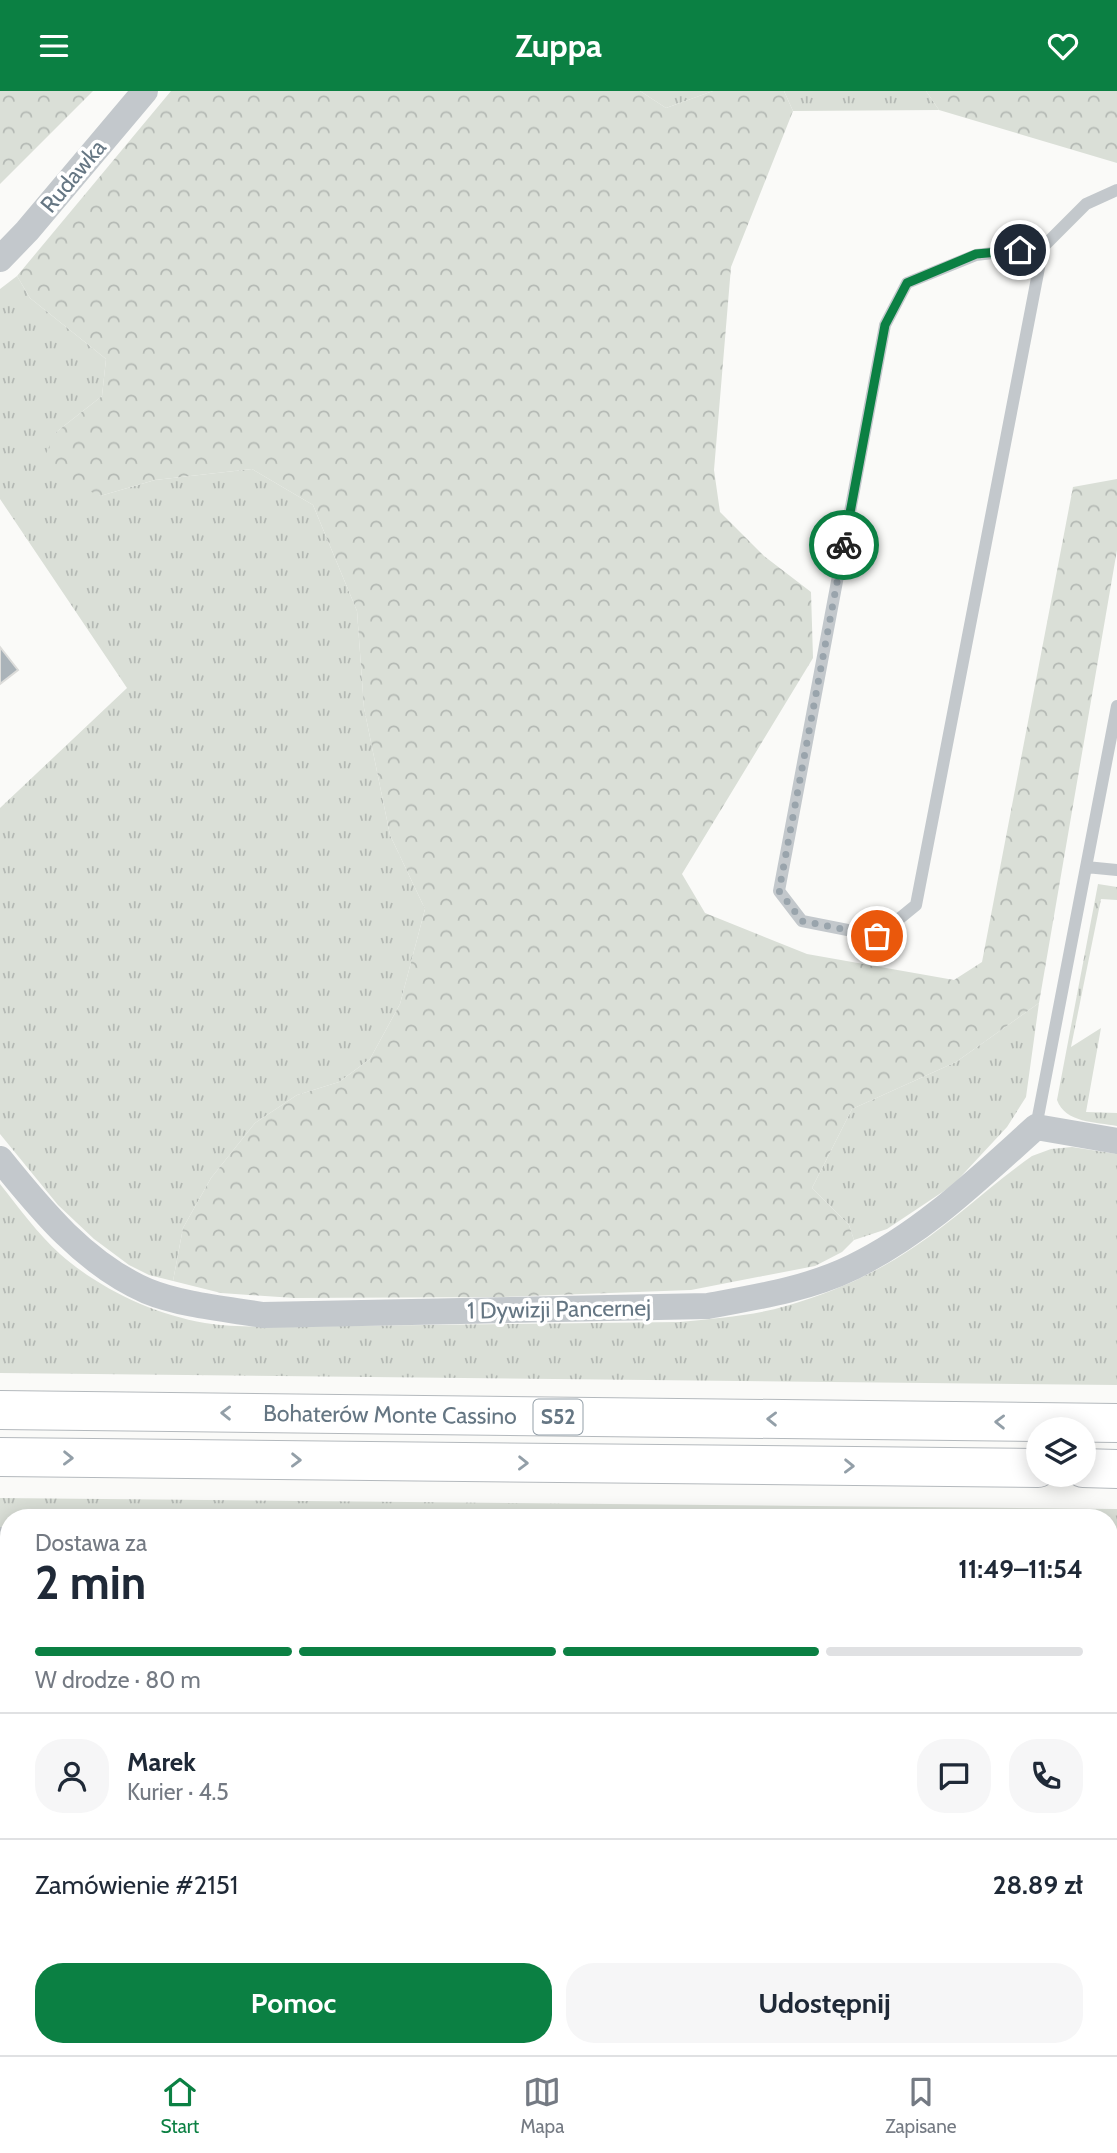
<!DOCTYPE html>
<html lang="pl">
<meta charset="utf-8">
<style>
body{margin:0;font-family:Cabin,sans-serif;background:#f6f6f7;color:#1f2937;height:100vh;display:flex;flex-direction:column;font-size:26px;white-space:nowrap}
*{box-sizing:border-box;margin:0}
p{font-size:23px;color:#747a83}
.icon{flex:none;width:38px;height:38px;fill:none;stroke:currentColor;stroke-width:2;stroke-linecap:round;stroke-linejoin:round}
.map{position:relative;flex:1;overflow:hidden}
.side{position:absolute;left:0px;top:1418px;width:1118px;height:548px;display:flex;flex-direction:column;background:#fff;border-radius:28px 28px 0 0;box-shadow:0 4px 18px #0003}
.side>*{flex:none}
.tools{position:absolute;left:1026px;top:1326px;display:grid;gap:14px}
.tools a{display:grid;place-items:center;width:70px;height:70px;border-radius:50%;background:#fff;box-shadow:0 4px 18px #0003;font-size:35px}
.pin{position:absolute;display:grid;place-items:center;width:60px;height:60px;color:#fff;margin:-30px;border:4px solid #fff;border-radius:50%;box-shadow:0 2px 7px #0007}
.courier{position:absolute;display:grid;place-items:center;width:70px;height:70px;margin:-35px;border:5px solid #0b8043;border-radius:50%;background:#fff;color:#222;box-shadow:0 2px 9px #0007}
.head em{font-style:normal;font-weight:700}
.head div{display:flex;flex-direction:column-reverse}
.head{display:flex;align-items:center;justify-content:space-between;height:119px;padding:0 35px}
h1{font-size:46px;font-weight:700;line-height:52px}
.bar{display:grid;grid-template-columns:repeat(4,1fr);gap:10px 7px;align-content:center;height:84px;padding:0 35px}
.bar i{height:9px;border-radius:5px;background:#e0e1e3}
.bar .active{background:#0b8043}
.bar p{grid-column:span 4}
.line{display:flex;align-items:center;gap:18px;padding:0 35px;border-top:2px solid #e0e1e3}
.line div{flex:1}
.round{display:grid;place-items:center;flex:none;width:74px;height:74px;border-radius:28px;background:#f6f6f7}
.primary-button{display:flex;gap:14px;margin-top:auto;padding:14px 35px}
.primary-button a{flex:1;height:80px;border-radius:28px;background:#0b8043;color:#fff;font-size:28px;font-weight:700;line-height:80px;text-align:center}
.primary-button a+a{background:#f6f6f7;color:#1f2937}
header{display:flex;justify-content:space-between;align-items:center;height:91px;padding:0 35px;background:#0b8043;color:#fff;font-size:32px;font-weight:700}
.menu{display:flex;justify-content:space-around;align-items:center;height:98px;border-top:2px solid #e0e1e3;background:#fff;font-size:19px;color:#747a83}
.menu a{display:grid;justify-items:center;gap:4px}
.menu .active{color:#0b8043}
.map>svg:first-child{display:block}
.industrial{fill:url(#industrial-grid)}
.grass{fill:url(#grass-tufts)}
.forest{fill:url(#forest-crowns)}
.garden{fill:url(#garden-dots)}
.building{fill:#aab3b9;stroke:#dcdcda;stroke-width:2}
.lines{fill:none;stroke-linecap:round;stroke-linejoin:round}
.motorway-casing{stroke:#b4b9bd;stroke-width:40}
.service{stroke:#c3c8cc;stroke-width:12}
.minor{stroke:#c3c8cc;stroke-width:26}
.motorway{stroke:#fff;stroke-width:38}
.oneway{stroke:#939fa8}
.done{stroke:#99a4ac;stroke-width:7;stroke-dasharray:0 12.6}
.route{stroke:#0b8043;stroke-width:9}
.labels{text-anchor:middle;stroke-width:7;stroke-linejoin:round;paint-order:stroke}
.shield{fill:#fff;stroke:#939fa8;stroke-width:2}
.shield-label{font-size:21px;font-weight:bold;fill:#657683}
.street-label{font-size:23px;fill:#657683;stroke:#fff}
</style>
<header><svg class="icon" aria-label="menu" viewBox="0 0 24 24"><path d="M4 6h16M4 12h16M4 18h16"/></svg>Zuppa<svg class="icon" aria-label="heart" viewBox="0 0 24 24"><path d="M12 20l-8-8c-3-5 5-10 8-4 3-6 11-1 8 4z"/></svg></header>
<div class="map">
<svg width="1117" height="1964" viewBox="0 0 1117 1964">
<defs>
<pattern id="industrial-grid" width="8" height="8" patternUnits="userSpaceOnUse" patternTransform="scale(1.75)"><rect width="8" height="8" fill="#e8e9e9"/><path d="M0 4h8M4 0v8" fill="none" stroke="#c0c1c2"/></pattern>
<pattern id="grass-tufts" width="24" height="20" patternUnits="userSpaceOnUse" patternTransform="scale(1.75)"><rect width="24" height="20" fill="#dadfd7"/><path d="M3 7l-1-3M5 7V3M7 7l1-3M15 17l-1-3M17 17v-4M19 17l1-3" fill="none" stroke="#b4b9b4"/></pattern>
<pattern id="forest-crowns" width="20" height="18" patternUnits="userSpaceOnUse" patternTransform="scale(1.75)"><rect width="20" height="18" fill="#dadfd7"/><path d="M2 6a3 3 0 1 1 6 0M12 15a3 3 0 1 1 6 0" fill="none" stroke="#b4b9b4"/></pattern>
<pattern id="garden-dots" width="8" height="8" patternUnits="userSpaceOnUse" patternTransform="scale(1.75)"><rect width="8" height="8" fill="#dadfd7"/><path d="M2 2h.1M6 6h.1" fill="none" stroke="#b4b9b4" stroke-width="1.8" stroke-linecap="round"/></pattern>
</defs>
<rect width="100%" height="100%" fill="#fafaf8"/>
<path class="industrial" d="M1110,1502H1117V1830L1110,1864Z"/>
<path class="grass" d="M640,0H713L666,17Z
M784,0H926L939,19L793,20Z
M17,185L30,207L106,268L102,305L55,342L100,405L155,389L252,378L313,414L357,520L364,617L390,744L425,818L400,913L370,968L339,991L297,1004L255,1032L211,1087L183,1137L173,1190L149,1184L129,1174L94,1148L58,1114L0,1043V717L127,597L0,408V198Z
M1098,793L1117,796V809L1101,808L1071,956L1101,937L1086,1021L1117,1022V1035C1096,1031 1065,1032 1057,1009Z
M1039,912L1026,1006L1007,1036L953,1094L887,1138L854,1149L849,1134L812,1097L852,1018L956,971Z
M1072,1056L1117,1063V1294L0,1282V1093C19,1117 38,1143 60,1163C100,1198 153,1223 205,1232C223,1235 241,1235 259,1236L680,1231C715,1227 752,1225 786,1215C832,1202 877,1182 917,1154C957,1127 992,1093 1032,1065L1051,1058Z
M0,1407L1117,1418V1445H1110V1426H9V1439H0Z
M1110,1460H1117V1502H1110Z
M0,1477H9V1956L408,1957L401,1964H0Z
M1117,1830V1945L1110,1946V1864Z
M826,1956L1084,1957L1083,1964H824Z
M672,1957H799L798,1964H673Z"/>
<path class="forest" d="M0,0H93L0,93Z
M171,0H640L666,17L713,0H784L793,20L731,176L714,379L720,421L764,465L811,501L813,567L682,783L705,822L807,863L954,889L982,871L1073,396L1117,388V459L1039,912L956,971L852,1018L812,1097L849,1134L854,1149L842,1161L815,1175L691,1199L501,1206L294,1207L221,1202L173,1190L183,1137L211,1087L255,1032L297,1004L339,991L370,968L400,913L425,818L390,744L364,617L357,520L313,414L252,378L155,389L100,405L68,390L42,372L55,342L102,305L106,268L30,207L17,185Z
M926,0H1117V72L939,19Z
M408,1957L672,1956L673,1964H401Z"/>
<path class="garden" d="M1117,1945V1964H1083L1084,1957L1110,1956V1946Z"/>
<path class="building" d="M0,556L18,579L0,593Z"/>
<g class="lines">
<defs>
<g id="motorway">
<path id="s1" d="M0,1319L1117,1332"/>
<path d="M0,1366L1038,1377"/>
<path d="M1083,1377L1117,1378"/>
</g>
</defs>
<use href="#motorway" class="motorway-casing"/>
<path class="service" d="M1043,156L976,164L907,192L885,234L779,800L802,830L878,845L916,814L1043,156L1086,113L1117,99
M1086,776L1117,779
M1036,1036L1117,615"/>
<path class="minor" d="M0,168L27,140L145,0
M0,1068C41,1119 85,1173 147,1200C181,1214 226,1218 263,1224L708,1215C757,1206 808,1198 853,1176C923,1142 978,1088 1036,1036L1117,1050
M0,1449H9
M1110,1453H1117
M811,1964L813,1956"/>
<use href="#motorway" class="motorway"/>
</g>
<defs><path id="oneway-chevron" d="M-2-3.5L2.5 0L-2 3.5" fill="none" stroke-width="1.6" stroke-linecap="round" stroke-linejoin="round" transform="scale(1.75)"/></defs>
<g class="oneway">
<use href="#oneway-chevron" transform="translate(226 1322) rotate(-179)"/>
<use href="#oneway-chevron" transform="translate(772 1328) rotate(-179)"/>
<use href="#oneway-chevron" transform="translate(1000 1331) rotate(-179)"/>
<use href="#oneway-chevron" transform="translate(68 1367) rotate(1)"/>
<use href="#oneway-chevron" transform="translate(296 1369) rotate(1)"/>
<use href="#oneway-chevron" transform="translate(523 1372) rotate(1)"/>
<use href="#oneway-chevron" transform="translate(849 1375) rotate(1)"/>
</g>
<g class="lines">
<path class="done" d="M844,454L779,800L802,830L877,845"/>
<path class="route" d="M844,454L885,234L907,192L976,163L1020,159"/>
</g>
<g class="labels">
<rect class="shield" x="533.5" y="1308.5" width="49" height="35" rx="5"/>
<g class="shield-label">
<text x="558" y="1333">S52</text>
</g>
<g class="street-label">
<text transform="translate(73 85) rotate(-50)" y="8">Rudawka</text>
<text transform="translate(559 1218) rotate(-1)" y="8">1 Dywizji Pancernej</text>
<text dy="8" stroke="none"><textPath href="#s1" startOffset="390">Bohaterów Monte Cassino</textPath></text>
</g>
</g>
</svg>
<div class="tools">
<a><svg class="icon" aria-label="layers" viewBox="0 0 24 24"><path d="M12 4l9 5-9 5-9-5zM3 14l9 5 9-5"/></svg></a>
</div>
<div class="pin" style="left:877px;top:845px;background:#ea580c"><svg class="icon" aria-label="bag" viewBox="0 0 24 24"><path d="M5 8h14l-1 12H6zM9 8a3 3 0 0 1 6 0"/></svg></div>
<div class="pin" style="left:1020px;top:159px;background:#1f2937"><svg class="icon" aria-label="home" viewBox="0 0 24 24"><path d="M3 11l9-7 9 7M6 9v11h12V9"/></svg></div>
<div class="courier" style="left:844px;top:454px"><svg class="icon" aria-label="bike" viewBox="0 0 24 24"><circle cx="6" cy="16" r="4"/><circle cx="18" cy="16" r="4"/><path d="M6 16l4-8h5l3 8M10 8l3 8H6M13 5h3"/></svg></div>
<section class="side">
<div class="head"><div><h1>2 min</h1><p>Dostawa za</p></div><em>11:49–11:54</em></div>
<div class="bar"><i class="active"></i><i class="active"></i><i class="active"></i><i></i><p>W drodze · 80 m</p></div>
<div class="line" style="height:126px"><a class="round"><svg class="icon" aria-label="person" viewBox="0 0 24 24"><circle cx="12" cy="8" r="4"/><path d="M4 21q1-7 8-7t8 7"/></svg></a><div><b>Marek</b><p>Kurier · 4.5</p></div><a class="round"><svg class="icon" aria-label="chat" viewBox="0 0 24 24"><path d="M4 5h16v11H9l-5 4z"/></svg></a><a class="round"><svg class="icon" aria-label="phone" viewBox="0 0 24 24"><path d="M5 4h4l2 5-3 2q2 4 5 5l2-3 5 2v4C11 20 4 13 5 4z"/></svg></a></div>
<div class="line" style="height:91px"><div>Zamówienie #2151</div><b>28.89 zł</b></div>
<div class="primary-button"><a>Pomoc</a><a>Udostępnij</a></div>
</section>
</div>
<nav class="menu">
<a class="active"><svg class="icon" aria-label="home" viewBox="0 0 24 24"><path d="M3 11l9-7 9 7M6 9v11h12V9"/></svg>Start</a>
<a><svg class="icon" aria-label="map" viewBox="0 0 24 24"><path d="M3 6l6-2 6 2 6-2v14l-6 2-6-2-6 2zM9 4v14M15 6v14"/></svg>Mapa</a>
<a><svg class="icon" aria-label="saved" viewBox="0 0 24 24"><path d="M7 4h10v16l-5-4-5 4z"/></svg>Zapisane</a>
</nav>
